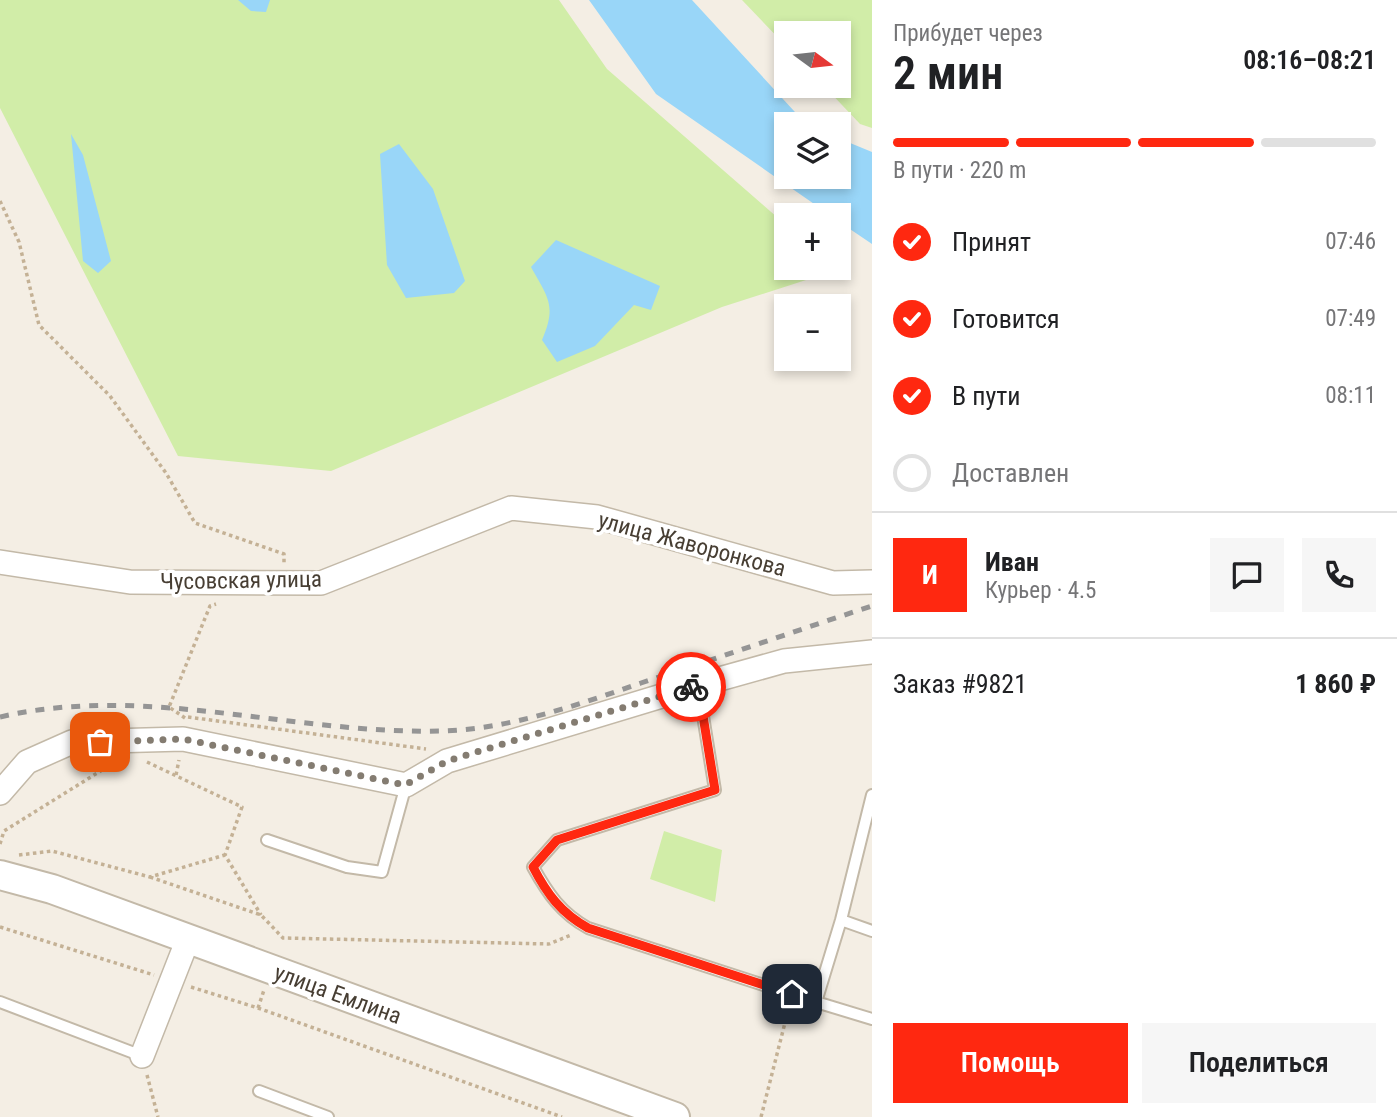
<!DOCTYPE html>
<html lang="ru">
<meta charset="utf-8">
<style>
body{margin:0;font-family:"Roboto Condensed",sans-serif;background:#f6f6f6;color:#202124;height:100vh;display:flex;flex-direction:column;font-size:26px;white-space:nowrap}
*{box-sizing:border-box;margin:0}
p{font-size:23px;color:#757577}
.icon{flex:none;width:38px;height:38px;fill:none;stroke:currentColor;stroke-width:2;stroke-linecap:round;stroke-linejoin:round}
.map{position:relative;flex:1;overflow:hidden}
.side{display:flex;flex-direction:column;background:#fff;width:525px}
.side>*{flex:none}
.needle{width:46px;rotate:105deg}
.buttons{position:absolute;left:774px;top:21px;display:grid;gap:14px}
.buttons a{display:grid;place-items:center;width:77px;height:77px;border-radius:0px;background:#fff;box-shadow:0 4px 10px #0003;font-size:35px}
.pin{position:absolute;display:grid;place-items:center;width:60px;height:60px;color:#fff;margin:-30px;border-radius:14px;box-shadow:0 4px 10px #0006}
.courier{position:absolute;display:grid;place-items:center;width:70px;height:70px;margin:-35px;border:5px solid #ff2810;border-radius:50%;background:#fff;color:#222;box-shadow:0 2px 9px #0007}
.overview em{font-style:normal;font-weight:600}
.overview div{display:flex;flex-direction:column-reverse}
.overview{display:flex;align-items:center;justify-content:space-between;height:119px;padding:0 21px}
h1{font-size:46px;font-weight:600;line-height:52px}
.bar{display:grid;grid-template-columns:repeat(4,1fr);gap:10px 7px;align-content:center;height:84px;padding:0 21px}
.bar i{height:9px;border-radius:5px;background:#e0e0e0}
.bar .selected{background:#ff2810}
.bar p{grid-column:span 4}
.line{display:flex;align-items:center;gap:18px;padding:0 21px;border-top:2px solid #e0e0e0}
.line div{flex:1}
.round{display:grid;place-items:center;flex:none;width:74px;height:74px;border-radius:0px;background:#f6f6f6}
ol{padding:0 21px;list-style:none}
li{display:flex;align-items:center;gap:21px;height:77px}
li p{margin-inline-start:auto}
li .icon{padding:7px;border-radius:50%;background:#ff2810;color:#fff;stroke-width:4}
li:last-child{color:#757577}
li i{width:38px;height:38px;border:4px solid #e0e0e0;border-radius:50%}
.action{display:flex;gap:14px;margin-top:auto;padding:14px 21px}
.action a{flex:1;height:80px;border-radius:0px;background:#ff2810;color:#fff;font-size:28px;font-weight:600;line-height:80px;text-align:center}
.action a+a{background:#f6f6f6;color:#202124}
main{display:flex;flex:1;min-height:0}
.map>svg:first-child{display:block}
.green{fill:#d1eda8}
.water{fill:#99d6f8}
.lines{fill:none;stroke-linecap:round;stroke-linejoin:round}
.service-casing{stroke:#c3b9a8;stroke-width:14}
.minor-casing{stroke:#c3b9a8;stroke-width:26}
.tertiary-casing{stroke:#c3b9a8;stroke-width:32}
.path{stroke:#c4b195;stroke-width:3.5;stroke-dasharray:3.5 3.5;stroke-linecap:butt}
.service{stroke:#fff;stroke-width:10}
.minor{stroke:#fff;stroke-width:23}
.tertiary{stroke:#fff;stroke-width:28}
.rail{stroke:#959595;stroke-width:5;stroke-dasharray:9 9;stroke-linecap:butt}
.done{stroke:#847c71;stroke-width:7;stroke-dasharray:0 12.6}
.route{stroke:#ff2810;stroke-width:9}
.labels{text-anchor:middle;stroke-width:7;stroke-linejoin:round;paint-order:stroke}
.street-label{font-size:23px;fill:#473e33;stroke:#fff}
</style>
<main>
<div class="map">
<svg width="872" height="1117" viewBox="0 0 872 1117">
<rect width="100%" height="100%" fill="#f4eee4"/>
<path class="green" d="M0,0H559L607,69L786,225V268L837,270L722,307L331,471L178,456L0,108Z
M742,0H872V128L860,124L824,86H838V33H786V46Z
M664,831L722,850L715,902L650,879Z"/>
<path class="water" d="M238,0H270L266,12L251,11Z
M589,0H692L806,124H786V177H838V138L872,152V244L838,221V215H830L656,94Z
M71,134L83,155L111,261L98,273L83,261Z
M399,144L433,189L465,281L454,293L406,298L387,265L380,154Z
M556,240L660,286L651,310L634,305L595,346L557,362L542,340C557,305 548,298 531,267Z"/>
<g class="lines">
<defs>
<path id="service" d="M698,685L715,790L557,840L533,867C548,894 561,913 588,928L816,1002
M872,795L841,920L816,1002L872,1019
M267,840L347,867L382,872L406,785
M841,920L872,931
M0,1002L142,1056
M259,1091L328,1117"/>
<path id="minor" d="M0,562L130,582L321,583L511,508L597,517L833,583L872,582
M0,793L27,762L72,742L183,739L406,785L447,761L698,685L784,661L872,652
M142,1056L188,939"/>
<path id="tertiary" d="M0,875L52,889L675,1117"/>
</defs>
<use href="#service" class="service-casing"/>
<use href="#minor" class="minor-casing"/>
<use href="#tertiary" class="tertiary-casing"/>
<path class="path" d="M0,201L19,242L39,325L110,396L166,473L195,523L284,554V563
M188,717L426,749
M185,718L169,707L210,606L216,604
M147,762L242,807L225,855L261,915
M176,775L179,760
M0,844L4,831L115,762
M19,855L52,851L150,877L225,855
M150,877L261,915L283,938L549,944L571,935
M0,927L154,975
M191,987L258,1008L562,1117
M258,1008L264,990
M147,1075L158,1117
M761,1117L789,1007"/>
<use href="#service" class="service"/>
<use href="#minor" class="minor"/>
<use href="#tertiary" class="tertiary"/>
<path class="rail" d="M0,717C147,683 294,735 442,731C510,729 577,705 641,683C718,658 795,631 872,606"/>
</g>
<g class="lines">
<path class="done" d="M100,742L183,739L405,785L447,761L691,687"/>
<path class="route" d="M691,687L698,685L715,790L557,840L533,867C547,894 561,913 588,928L792,994"/>
</g>
<g class="labels">
<g class="street-label">
<text transform="translate(692 544) rotate(15)" y="8">улица Жаворонкова</text>
<text transform="translate(241 580) rotate(-1)" y="8">Чусовская улица</text>
<text transform="translate(338 994) rotate(20)" y="8">улица Емлина</text>
</g>
</g>
</svg>
<div class="buttons">
<a><svg class="needle" viewBox="-14 -14 28 28"><path d="M0-13l5 13h-10z" fill="#e53935"/><path d="M0 13l5-13h-10z" fill="#757577"/></svg></a>
<a><svg class="icon" aria-label="layers" viewBox="0 0 24 24"><path d="M12 4l9 5-9 5-9-5zM3 14l9 5 9-5"/></svg></a>
<a>+</a>
<a>−</a>
</div>
<div class="pin" style="left:100px;top:742px;background:#ea580c"><svg class="icon" aria-label="bag" viewBox="0 0 24 24"><path d="M5 8h14l-1 12H6zM9 8a3 3 0 0 1 6 0"/></svg></div>
<div class="pin" style="left:792px;top:994px;background:#1f2937"><svg class="icon" aria-label="home" viewBox="0 0 24 24"><path d="M3 11l9-7 9 7M6 9v11h12V9"/></svg></div>
<div class="courier" style="left:691px;top:687px"><svg class="icon" aria-label="bike" viewBox="0 0 24 24"><circle cx="6" cy="16" r="4"/><circle cx="18" cy="16" r="4"/><path d="M6 16l4-8h5l3 8M10 8l3 8H6M13 5h3"/></svg></div>
</div>
<section class="side">
<div class="overview"><div><h1>2 мин</h1><p>Прибудет через</p></div><em>08:16–08:21</em></div>
<div class="bar"><i class="selected"></i><i class="selected"></i><i class="selected"></i><i></i><p>В пути · 220 m</p></div>
<ol>
<li><svg class="icon" aria-label="check" viewBox="0 0 24 24"><path d="M5 12l5 5 9-10"/></svg>Принят<p>07:46</p></li>
<li><svg class="icon" aria-label="check" viewBox="0 0 24 24"><path d="M5 12l5 5 9-10"/></svg>Готовится<p>07:49</p></li>
<li><svg class="icon" aria-label="check" viewBox="0 0 24 24"><path d="M5 12l5 5 9-10"/></svg>В пути<p>08:11</p></li>
<li><i></i>Доставлен</li>
</ol>
<div class="line" style="height:126px"><b class="round" style="background:#ff2810;color:#fff">И</b><div><b>Иван</b><p>Курьер · 4.5</p></div><a class="round"><svg class="icon" aria-label="chat" viewBox="0 0 24 24"><path d="M4 5h16v11H9l-5 4z"/></svg></a><a class="round"><svg class="icon" aria-label="phone" viewBox="0 0 24 24"><path d="M5 4h4l2 5-3 2q2 4 5 5l2-3 5 2v4C11 20 4 13 5 4z"/></svg></a></div>
<div class="line" style="height:91px"><div>Заказ #9821</div><b>1 860 ₽</b></div>
<div class="action"><a>Помощь</a><a>Поделиться</a></div>
</section>
</main>
